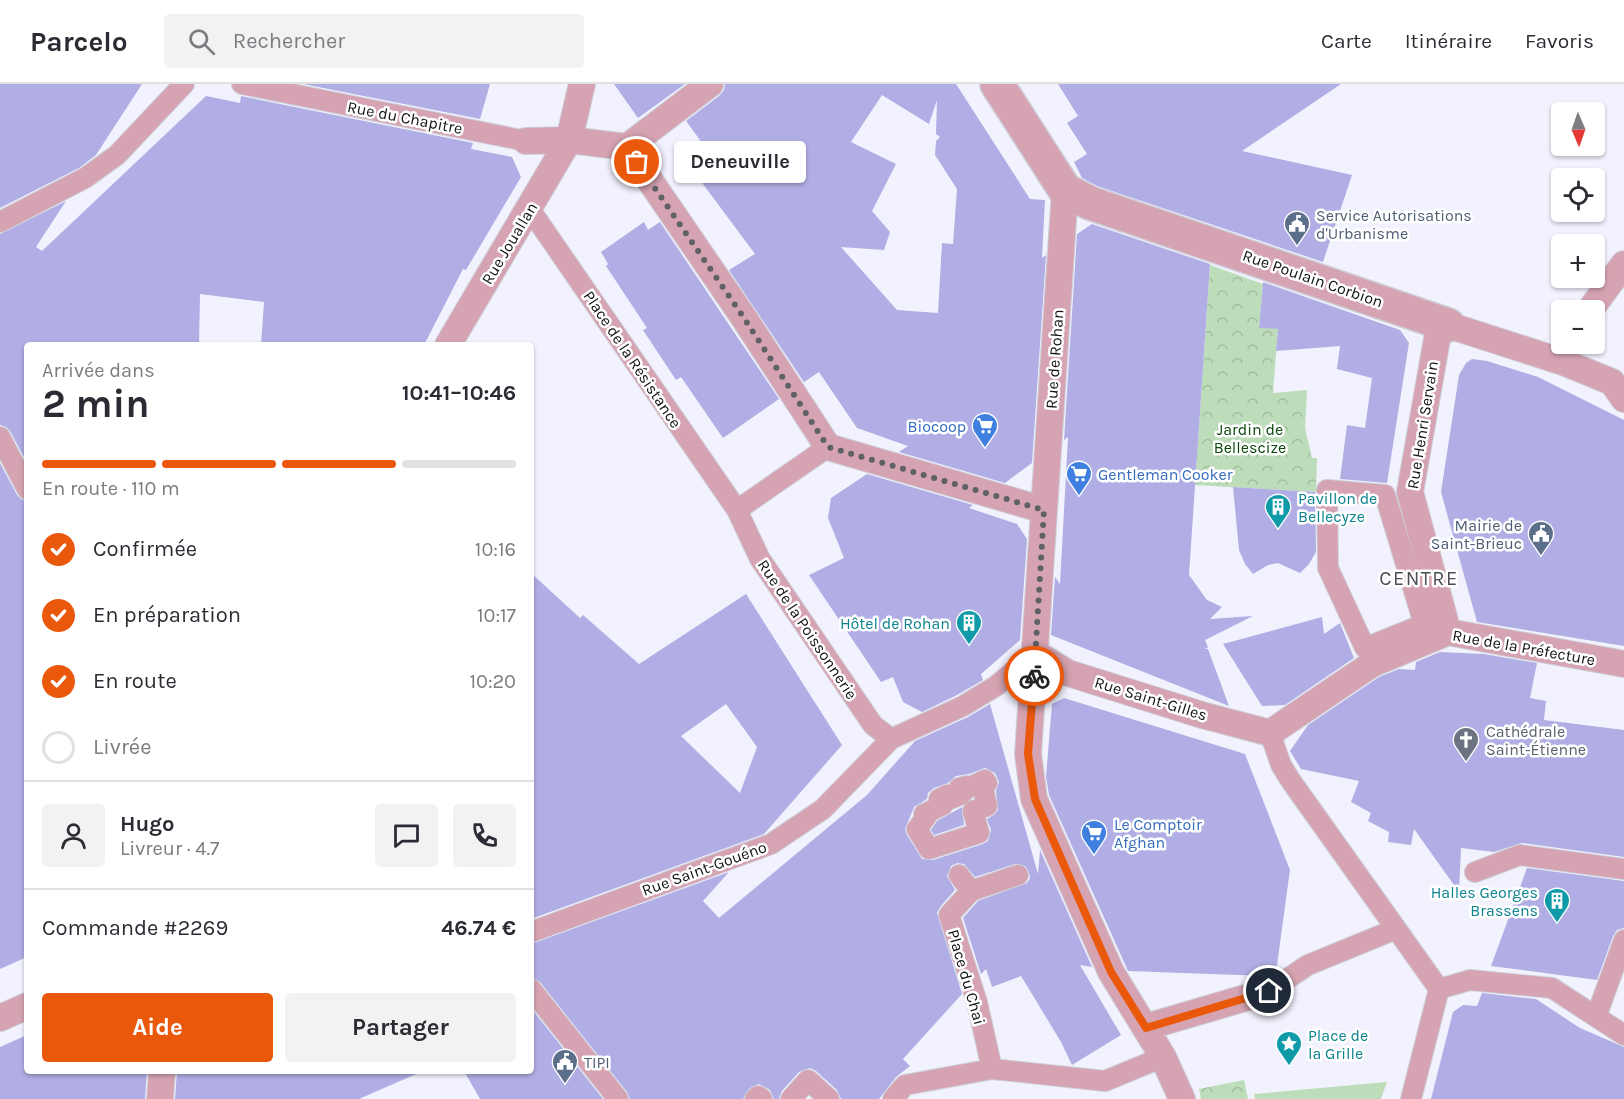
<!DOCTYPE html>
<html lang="fr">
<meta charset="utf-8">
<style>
body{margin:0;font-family:Karla,sans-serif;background:#f2f2f3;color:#2b2b33;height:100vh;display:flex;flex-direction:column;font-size:22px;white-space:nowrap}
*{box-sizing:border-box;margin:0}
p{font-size:20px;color:#7c7c81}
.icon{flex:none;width:33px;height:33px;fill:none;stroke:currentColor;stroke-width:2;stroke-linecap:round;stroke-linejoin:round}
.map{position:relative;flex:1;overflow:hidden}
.side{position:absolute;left:24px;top:258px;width:510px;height:732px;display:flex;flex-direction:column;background:#fff;border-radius:6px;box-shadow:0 2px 4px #0004}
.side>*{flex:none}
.needle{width:39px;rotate:178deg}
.fabs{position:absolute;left:1551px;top:18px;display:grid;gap:12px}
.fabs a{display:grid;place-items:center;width:54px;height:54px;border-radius:6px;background:#fff;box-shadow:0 2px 4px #0004;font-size:30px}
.pin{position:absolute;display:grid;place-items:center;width:51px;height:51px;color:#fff;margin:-26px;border:3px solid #fff;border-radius:50%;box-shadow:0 2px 6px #0007}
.courier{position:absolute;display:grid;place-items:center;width:60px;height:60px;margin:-30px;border:4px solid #ea580c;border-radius:50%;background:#fff;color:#222;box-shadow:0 2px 8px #0007}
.bubble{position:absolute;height:42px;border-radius:6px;background:#fff;box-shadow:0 2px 4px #0004;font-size:20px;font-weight:700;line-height:42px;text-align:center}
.summary em{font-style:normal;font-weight:700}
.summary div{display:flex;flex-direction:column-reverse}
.summary{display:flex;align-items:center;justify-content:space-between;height:102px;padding:0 18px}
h1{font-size:39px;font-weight:700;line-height:45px}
.bar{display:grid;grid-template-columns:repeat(4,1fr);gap:9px 6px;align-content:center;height:72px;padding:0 18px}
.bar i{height:8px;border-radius:4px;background:#e1e1e2}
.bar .selected{background:#ea580c}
.bar p{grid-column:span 4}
.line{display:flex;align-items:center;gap:15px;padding:0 18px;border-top:2px solid #e1e1e2}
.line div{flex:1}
.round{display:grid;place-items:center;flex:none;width:63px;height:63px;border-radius:6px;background:#f2f2f3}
ol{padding:0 18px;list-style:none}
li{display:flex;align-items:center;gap:18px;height:66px}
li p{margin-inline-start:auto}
li .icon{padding:6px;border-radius:50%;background:#ea580c;color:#fff;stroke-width:4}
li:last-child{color:#7c7c81}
li i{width:33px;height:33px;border:3px solid #e1e1e2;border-radius:50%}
.action{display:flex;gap:12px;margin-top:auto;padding:12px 18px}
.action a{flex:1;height:69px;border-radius:6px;background:#ea580c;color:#fff;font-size:24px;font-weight:700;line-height:69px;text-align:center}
.action a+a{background:#f2f2f3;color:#2b2b33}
header{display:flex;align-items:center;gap:36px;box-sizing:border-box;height:84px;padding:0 30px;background:#fff;border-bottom:2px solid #e1e1e2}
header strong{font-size:28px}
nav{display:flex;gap:33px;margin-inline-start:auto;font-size:21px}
.search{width:420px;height:54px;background:#f2f2f3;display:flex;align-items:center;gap:15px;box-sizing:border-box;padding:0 21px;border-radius:6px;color:#7c7c81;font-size:22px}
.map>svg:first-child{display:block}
.grass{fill:#bdddba}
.park{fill:url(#park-crowns)}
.building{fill:#b0aee4;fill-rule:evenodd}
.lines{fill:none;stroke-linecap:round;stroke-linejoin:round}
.pedestrian-casing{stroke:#ceced9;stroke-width:22}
.minor-casing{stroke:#ceced9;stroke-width:28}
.tertiary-casing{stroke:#ceced9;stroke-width:36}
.pedestrian{stroke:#d5a3b1;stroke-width:20}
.minor{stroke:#d5a3b1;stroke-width:26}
.tertiary{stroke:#d5a3b1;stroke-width:33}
.done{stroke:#606067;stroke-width:6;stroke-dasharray:0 10.8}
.route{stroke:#ea580c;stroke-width:8}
.labels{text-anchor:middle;stroke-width:5;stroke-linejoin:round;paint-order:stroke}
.street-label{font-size:16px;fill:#121216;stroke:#fff}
.service-label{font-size:16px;fill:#4e5e75;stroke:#fff;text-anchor:start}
.shop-label{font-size:16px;fill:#366cbe;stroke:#fff;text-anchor:start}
.park-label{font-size:16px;fill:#0a470b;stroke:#fff}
.culture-label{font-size:16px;fill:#0d838f;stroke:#fff;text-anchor:start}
.worship-label{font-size:16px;fill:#5b616d;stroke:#fff;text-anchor:start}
.quarter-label{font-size:20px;letter-spacing:1.5px;fill:#4d4d57;stroke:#fff}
</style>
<header>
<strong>Parcelo</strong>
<div class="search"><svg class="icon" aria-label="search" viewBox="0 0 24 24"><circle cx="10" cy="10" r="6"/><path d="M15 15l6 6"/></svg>Rechercher</div>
<nav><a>Carte</a><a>Itinéraire</a><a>Favoris</a></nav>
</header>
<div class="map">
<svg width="1624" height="1015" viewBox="0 0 1624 1015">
<defs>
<pattern id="park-crowns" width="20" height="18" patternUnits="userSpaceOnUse" patternTransform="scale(1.5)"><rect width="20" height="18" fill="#bdddba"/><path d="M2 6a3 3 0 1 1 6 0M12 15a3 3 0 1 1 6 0" fill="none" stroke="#a1bd9f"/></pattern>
</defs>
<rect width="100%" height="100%" fill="#f2f2fe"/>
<path class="grass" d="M1387,998L1381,1015H1255L1254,1010Z"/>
<path class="park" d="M1210,181L1263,200L1259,243L1278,245L1273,309L1307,306L1305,344L1312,374H1317L1316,408L1195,401Z
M1244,996L1248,1015H1201L1199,1005Z"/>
<path class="building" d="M0,0H142L96,71L79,84L0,124Z
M303,0H490L480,35Z
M614,0H685L638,34Z
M725,0H956L1030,115L1045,116L1042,174L1046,171L1032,379L1005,399L899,368L908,362L857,344L819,288L804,298L729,186L755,170L694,88L700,56L686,37L719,12L724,6ZM882,11L929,40L937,16L936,50L940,53L936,57L935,71L957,105L953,160L942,159L938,229L897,226L841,163L884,166L890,148L872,127L896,80L851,58Z
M1058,0H1341L1242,67L1352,91L1323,178L1097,102L1082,94L1074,78L1087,70L1067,39L1078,32Z
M206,12L240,19L241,12L473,59L471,65L512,73L521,93L466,186L463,185L424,261H261L264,218L200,210L199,261H27V379L10,347L6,343L0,341V150L66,117L36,163L42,167Z
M644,138L648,146L660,138L779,315L723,354L681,293L676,296L643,246L647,244L606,182L608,180L601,168Z
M1092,140L1210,180L1189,491L1207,516L1222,523L1210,535L1253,532L1205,556L1208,563L1205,565H1208L1229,622L1051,551L1055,493L1060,500L1068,353L1064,356L1077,150Z
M1263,198L1400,246L1409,259L1387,399L1340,395L1347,341L1365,344L1372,294L1337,285L1340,262L1276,267L1278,245L1259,244Z
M1472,275L1487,277L1538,293L1624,336V562L1477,538L1441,408L1459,291L1466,279Z
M0,379L17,411L21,415L27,417V873L0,885Z
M867,390L973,421L969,424L1017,440L1027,455L1020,556L981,590L983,596L957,611L922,628L903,618L893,593L881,598L809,491L844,474L828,434L831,414Z
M1233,403L1315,408L1316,468L1309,480L1300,489L1278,479L1268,481L1253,490L1245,480L1239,466Z
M531,489L580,534L583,531L639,580L746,510L842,661L764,750L531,835ZM726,620L757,663L740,709L681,652Z
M1322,533L1324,550L1340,539L1354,574L1285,621L1262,622L1223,560Z
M1440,568L1484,570L1537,579L1530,614L1546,617L1544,636L1624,646V773L1522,759L1494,768L1461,764L1459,808L1414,745L1411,761L1388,758L1389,748L1368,737L1371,729L1351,718L1359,697L1301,685L1290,667L1308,641L1379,593L1399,585L1415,586L1416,578Z
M1064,614L1245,670L1290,786L1277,881L1267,892L1128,887L1049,711L1046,693L1052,620Z
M990,620L1038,790L1040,766L1092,883L1080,881L1121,951L1072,981L1061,958L1021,892L992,903L986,885L981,890L963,834L978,817L1027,799L1030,794L1029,788L1025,782L1015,780L975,793L964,780L957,779L951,782L947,792L955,806L940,823L937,829L962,910L903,975L910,982L896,993L879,1015H841L837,1006L816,987L810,984L799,988L782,1007L779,1015H774L770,1006L759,1000L750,1004L743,1015H630L627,1008L540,898L531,893V860L729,788L703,817L719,834L867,711L915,657L968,633ZM985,684L995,689L999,698L996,707L998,726L995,730L987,735L991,746L988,757L983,760L933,776L922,775L907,751L905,745L914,723L927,715L928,709L934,704L948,699L956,692L969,690Z
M962,723L964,741L934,751L931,746L937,737Z
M1527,784L1624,797V844L1617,846L1613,852L1597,896L1491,882Z
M1482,909L1536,915L1580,944L1624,963V1015H1431L1453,928L1463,921L1477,922Z
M531,924L603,1015H480L464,987H531Z
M27,951V987H147L145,1015H0V963Z
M177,987H423L359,1015H175Z"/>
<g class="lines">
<defs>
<path id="pedestrian" d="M242,0L526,57
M529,124L737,426L760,475L873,641L891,655
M0,138L85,94L117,71L184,0
M0,353L27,405
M1327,406L1385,411L1424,540L1365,564L1328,484Z
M737,426L828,363
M1270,649L1281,681L1291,697L1439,905
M985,696L987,699L982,700L987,722L973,727L979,749L929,765L917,745L926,733L924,730L943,721L939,715L947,711L950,715L962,710L959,704L966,702L968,704Z
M1475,788L1520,771L1624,785
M959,791L971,807L1018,791
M971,807L949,831L977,918L992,985L1105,997L1163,973
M531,848L771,760L823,725L891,655L963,622L996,602L1035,569
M531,905L618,1015
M1439,905L1470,896L1552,904L1624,951
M1269,907L1308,881L1396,845
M1596,933L1624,856
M755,1015L758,1012L762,1015
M791,1015L808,996L829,1015
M893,1015L905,1001L992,985
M1411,1015L1439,905"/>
<path id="minor" d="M526,57L569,56L627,63
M627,63L742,231L828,363L1044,426
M627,63L710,0
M1065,106L1028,670L1034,715L1111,888L1163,973L1182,1015
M1590,226L1624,180
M1440,238L1410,408L1448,548
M1448,241L1563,278L1612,298L1624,315
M448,261L569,56L582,0
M1035,569L1068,589L1202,631L1270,649L1372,580L1448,548L1624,580
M0,934L27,922
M1146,943L1269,907
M160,1015L162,987"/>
<path id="tertiary" d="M997,0L1065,106L1090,119L1448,241"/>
</defs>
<use href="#pedestrian" class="pedestrian-casing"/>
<use href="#minor" class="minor-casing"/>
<use href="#tertiary" class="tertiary-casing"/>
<use href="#pedestrian" class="pedestrian"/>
<use href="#minor" class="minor"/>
<use href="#tertiary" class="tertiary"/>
</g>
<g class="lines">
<path class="done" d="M637,78L742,231L828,363L1044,426L1034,592"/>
<path class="route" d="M1034,592L1028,670L1035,715L1111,888L1146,944L1269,907"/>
</g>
<defs>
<symbol id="civic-pin" viewBox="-11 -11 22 30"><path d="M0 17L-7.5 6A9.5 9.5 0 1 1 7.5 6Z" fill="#5c6f8a" stroke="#fff"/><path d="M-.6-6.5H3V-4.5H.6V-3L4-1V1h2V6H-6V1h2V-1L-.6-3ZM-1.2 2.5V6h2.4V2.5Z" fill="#fff"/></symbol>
<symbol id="supermarket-pin" viewBox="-11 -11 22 30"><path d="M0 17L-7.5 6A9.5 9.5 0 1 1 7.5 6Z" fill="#3f7fe0" stroke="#fff"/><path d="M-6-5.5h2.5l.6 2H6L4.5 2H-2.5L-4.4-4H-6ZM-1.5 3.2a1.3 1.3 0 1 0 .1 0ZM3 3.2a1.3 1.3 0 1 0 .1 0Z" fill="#fff"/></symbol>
<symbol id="building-pin" viewBox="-11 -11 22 30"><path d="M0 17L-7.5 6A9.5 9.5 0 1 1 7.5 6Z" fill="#0f9aa8" stroke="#fff"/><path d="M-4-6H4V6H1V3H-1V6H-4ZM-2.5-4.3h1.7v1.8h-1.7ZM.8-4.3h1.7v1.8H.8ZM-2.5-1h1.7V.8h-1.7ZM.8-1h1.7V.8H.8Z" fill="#fff"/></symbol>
<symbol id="church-pin" viewBox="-11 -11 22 30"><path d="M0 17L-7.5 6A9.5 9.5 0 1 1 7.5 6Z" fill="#6b7280" stroke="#fff"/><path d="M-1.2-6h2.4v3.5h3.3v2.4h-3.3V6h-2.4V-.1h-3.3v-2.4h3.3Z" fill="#fff"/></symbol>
<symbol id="sight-pin" viewBox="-11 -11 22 30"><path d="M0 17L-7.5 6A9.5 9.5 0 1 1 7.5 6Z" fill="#0f9aa8" stroke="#fff"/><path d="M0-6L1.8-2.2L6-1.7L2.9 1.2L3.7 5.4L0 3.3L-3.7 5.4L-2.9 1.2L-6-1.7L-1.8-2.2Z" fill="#fff"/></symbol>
</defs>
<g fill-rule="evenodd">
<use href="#civic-pin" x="1282" y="125" width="30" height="40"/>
<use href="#supermarket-pin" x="970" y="327" width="30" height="40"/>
<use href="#supermarket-pin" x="1064" y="375" width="30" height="40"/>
<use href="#building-pin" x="1263" y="408" width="30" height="40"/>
<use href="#civic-pin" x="1526" y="435" width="30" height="40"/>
<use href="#building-pin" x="954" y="524" width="30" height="40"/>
<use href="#church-pin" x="1451" y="641" width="30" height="40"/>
<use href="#supermarket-pin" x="1079" y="734" width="30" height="40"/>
<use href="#building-pin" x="1542" y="802" width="30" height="40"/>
<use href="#sight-pin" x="1274" y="945" width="30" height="40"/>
<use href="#civic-pin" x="550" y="963" width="30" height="40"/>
</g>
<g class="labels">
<g class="street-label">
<text transform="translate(405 33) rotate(11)" y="6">Rue du Chapitre</text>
<text transform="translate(509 159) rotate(-59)" y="6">Rue Jouallan</text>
<text transform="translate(1313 194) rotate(19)" y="6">Rue Poulain Corbion</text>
<text transform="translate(633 275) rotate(56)" y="6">Place de la Résistance</text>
<text transform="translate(1054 275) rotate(-86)" y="6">Rue de Rohan</text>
<text transform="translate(1422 341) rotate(-81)" y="6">Rue Henri Servain</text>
<text transform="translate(808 545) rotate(56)" y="6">Rue de la Poissonnerie</text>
<text transform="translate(1524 563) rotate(10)" y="6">Rue de la Préfecture</text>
<text transform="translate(1151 614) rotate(17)" y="6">Rue Saint-Gilles</text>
<text transform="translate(704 784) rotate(-20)" y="6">Rue Saint-Gouéno</text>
<text transform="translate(967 893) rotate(74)" y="6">Place du Chai</text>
</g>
<g class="service-label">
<text x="1316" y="137">Service Autorisations<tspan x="1316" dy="18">d'Urbanisme</tspan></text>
<text x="1522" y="447" text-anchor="end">Mairie de<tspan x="1522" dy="18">Saint-Brieuc</tspan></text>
<text x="584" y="984">TIPI</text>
</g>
<g class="shop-label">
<text x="966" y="348" text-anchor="end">Biocoop</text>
<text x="1098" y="396">Gentleman Cooker</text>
<text x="1114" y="746">Le Comptoir<tspan x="1114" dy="18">Afghan</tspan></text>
</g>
<g class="park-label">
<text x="1250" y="351">Jardin de<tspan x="1250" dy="18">Bellescize</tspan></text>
</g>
<g class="culture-label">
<text x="1298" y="420">Pavillon de<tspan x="1298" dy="18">Bellecyze</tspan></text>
<text x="950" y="545" text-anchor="end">Hôtel de Rohan</text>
<text x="1538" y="814" text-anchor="end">Halles Georges<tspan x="1538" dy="18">Brassens</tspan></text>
<text x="1308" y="957">Place de<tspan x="1308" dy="18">la Grille</tspan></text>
</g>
<g class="worship-label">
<text x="1486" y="653">Cathédrale<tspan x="1486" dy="18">Saint-Étienne</tspan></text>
</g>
<g class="quarter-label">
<text x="1419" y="501">CENTRE</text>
</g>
</g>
</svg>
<div class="fabs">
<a><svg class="needle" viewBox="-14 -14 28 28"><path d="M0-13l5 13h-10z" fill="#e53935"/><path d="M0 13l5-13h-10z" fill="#7c7c81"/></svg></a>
<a><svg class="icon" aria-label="locate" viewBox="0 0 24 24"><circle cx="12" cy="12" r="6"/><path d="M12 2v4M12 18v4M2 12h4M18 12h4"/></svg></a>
<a>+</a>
<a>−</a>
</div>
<div class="pin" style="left:637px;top:78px;background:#ea580c"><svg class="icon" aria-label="bag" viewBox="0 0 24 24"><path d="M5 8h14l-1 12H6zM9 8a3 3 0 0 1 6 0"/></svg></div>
<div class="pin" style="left:1269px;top:907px;background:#1f2937"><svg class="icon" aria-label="home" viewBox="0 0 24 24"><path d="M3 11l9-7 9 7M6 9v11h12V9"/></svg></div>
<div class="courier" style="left:1034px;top:592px"><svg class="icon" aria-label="bike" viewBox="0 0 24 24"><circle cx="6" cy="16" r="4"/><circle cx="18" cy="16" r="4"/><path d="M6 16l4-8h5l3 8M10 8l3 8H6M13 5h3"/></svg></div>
<div class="bubble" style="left:674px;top:57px;width:132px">Deneuville</div>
<section class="side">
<div class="summary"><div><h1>2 min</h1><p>Arrivée dans</p></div><em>10:41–10:46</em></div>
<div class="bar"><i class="selected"></i><i class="selected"></i><i class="selected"></i><i></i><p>En route · 110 m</p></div>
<ol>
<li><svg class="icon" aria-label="check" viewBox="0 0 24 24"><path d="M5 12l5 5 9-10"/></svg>Confirmée<p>10:16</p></li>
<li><svg class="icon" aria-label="check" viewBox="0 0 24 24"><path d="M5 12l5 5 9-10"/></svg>En préparation<p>10:17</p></li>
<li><svg class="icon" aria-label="check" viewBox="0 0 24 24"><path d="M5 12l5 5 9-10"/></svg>En route<p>10:20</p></li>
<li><i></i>Livrée</li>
</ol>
<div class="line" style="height:108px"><a class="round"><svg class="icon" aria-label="person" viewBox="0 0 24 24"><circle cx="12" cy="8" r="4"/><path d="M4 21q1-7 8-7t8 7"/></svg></a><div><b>Hugo</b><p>Livreur · 4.7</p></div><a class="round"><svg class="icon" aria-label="chat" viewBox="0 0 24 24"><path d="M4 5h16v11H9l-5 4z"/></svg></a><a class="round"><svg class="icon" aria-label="phone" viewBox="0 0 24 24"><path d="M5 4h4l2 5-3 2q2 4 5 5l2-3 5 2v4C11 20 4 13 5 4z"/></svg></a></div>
<div class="line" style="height:78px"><div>Commande #2269</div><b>46.74 €</b></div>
<div class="action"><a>Aide</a><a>Partager</a></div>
</section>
</div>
